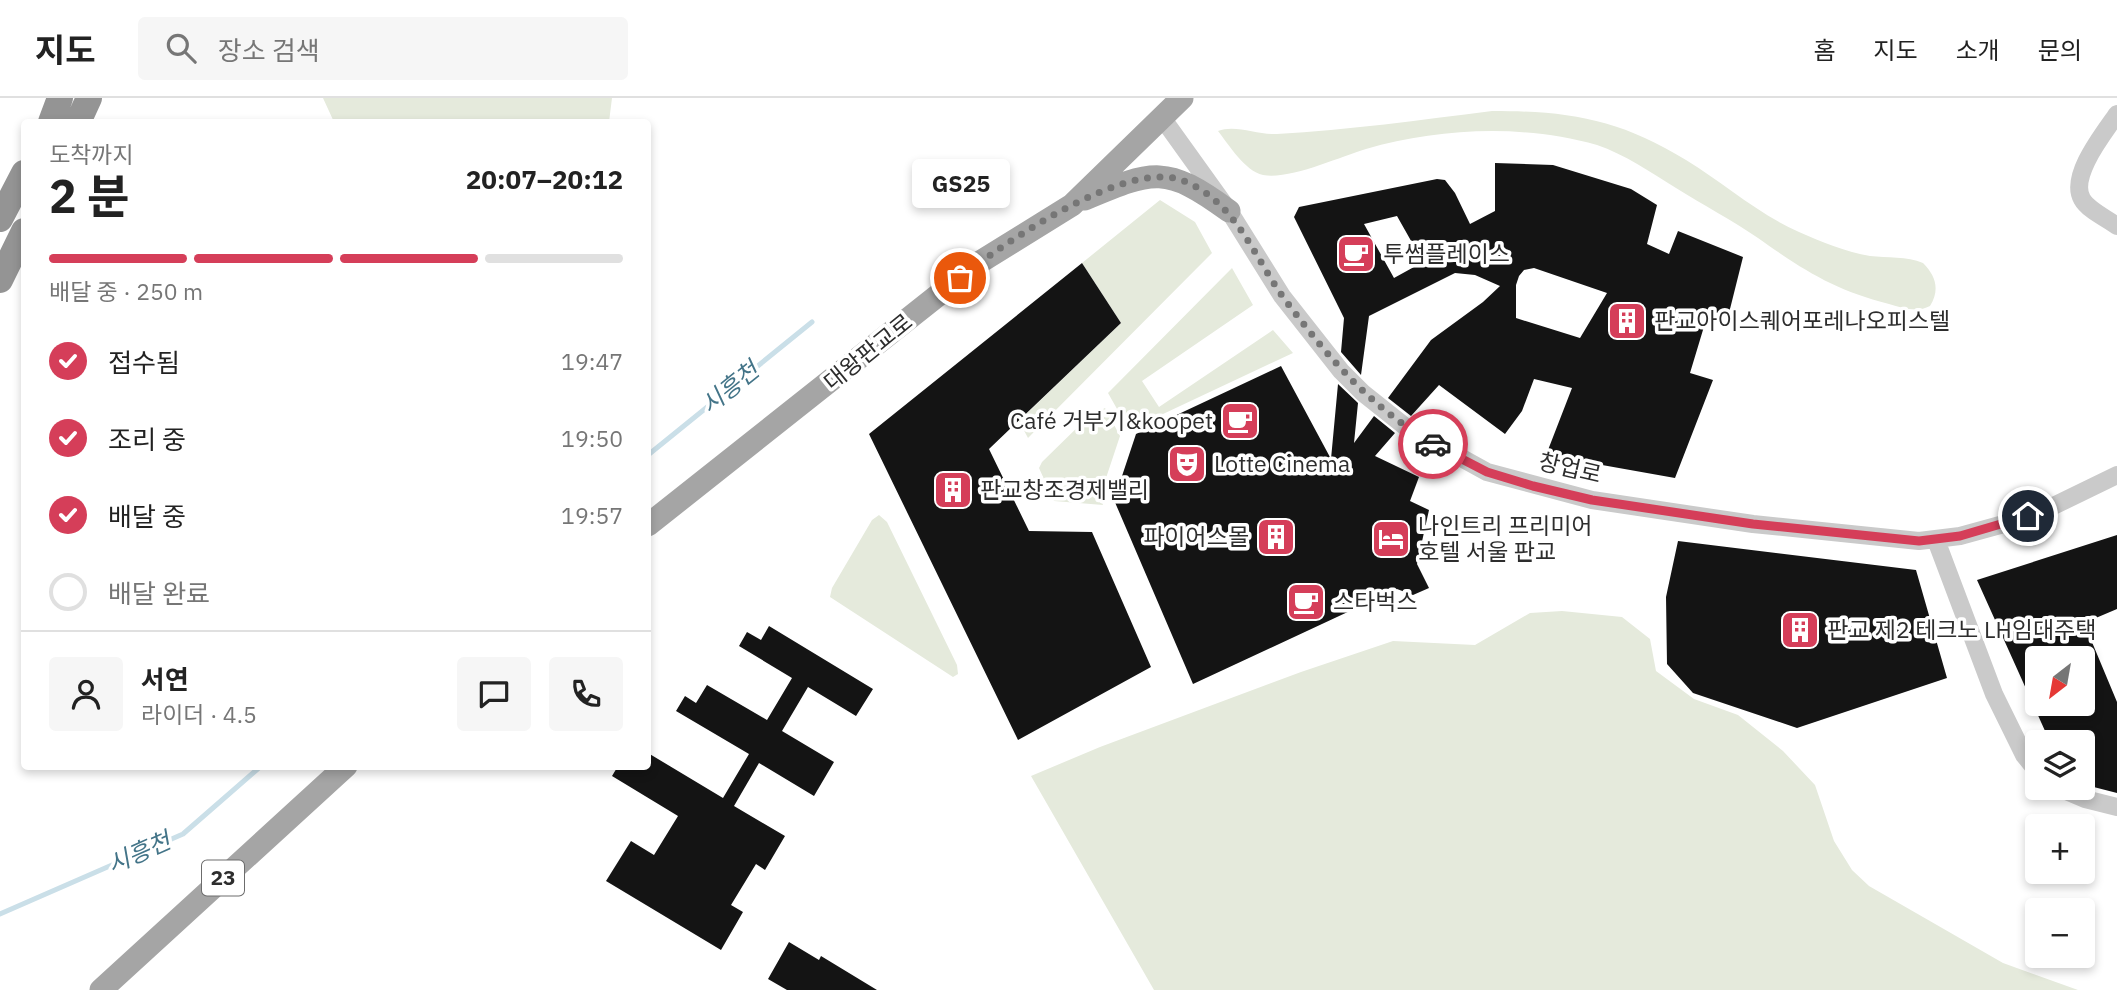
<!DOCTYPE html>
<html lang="ko">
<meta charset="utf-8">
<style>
body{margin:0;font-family:"IBM Plex Sans","Noto Sans KR",sans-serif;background:#f6f6f6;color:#222;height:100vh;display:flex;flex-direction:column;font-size:26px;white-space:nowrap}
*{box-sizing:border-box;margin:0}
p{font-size:23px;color:#767676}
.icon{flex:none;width:38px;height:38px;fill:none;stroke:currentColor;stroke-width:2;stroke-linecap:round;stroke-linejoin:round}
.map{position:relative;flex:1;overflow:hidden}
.side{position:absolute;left:21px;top:21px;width:630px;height:651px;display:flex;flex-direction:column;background:#fff;border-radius:7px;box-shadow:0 4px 10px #0003}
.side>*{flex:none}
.needle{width:46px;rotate:211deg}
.controls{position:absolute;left:2025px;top:548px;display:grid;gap:14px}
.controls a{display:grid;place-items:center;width:70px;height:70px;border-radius:7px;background:#fff;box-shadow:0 4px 10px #0003;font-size:35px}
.pin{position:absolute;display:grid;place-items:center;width:60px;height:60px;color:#fff;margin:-30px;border:4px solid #fff;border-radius:50%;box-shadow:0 2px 7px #0007}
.courier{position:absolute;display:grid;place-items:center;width:70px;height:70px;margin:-35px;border:5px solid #d53e59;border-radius:50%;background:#fff;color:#222;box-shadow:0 2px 9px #0007}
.bubble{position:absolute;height:49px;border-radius:7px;background:#fff;box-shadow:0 4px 10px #0003;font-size:23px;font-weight:700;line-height:49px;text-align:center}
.overview em{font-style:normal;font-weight:700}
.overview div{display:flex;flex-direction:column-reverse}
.overview{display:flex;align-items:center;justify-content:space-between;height:119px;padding:0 28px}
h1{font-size:46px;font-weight:700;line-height:52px}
.bar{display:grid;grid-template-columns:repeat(4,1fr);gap:10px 7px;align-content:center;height:84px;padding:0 28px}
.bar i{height:9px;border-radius:5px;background:#e0e0e0}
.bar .selected{background:#d53e59}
.bar p{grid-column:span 4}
.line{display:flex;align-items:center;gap:18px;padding:0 28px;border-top:2px solid #e0e0e0}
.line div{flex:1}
.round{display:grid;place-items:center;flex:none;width:74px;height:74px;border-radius:7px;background:#f6f6f6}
ol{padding:0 28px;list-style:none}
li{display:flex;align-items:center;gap:21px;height:77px}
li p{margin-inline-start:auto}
li .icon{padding:7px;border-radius:50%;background:#d53e59;color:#fff;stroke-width:4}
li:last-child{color:#767676}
li i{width:38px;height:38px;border:4px solid #e0e0e0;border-radius:50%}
header{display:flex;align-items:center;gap:42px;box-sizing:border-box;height:98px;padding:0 35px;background:#fff;border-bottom:2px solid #e0e0e0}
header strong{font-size:33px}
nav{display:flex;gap:38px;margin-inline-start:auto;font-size:24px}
.search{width:490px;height:63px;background:#f6f6f6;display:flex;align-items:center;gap:18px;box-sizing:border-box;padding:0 24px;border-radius:7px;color:#767676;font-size:26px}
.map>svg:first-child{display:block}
.green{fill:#e5eadc}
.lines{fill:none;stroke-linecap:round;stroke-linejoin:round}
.stream{stroke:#cadfe8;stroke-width:5}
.building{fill:#141414;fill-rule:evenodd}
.minor{stroke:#cacaca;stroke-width:18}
.major{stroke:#a5a5a5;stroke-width:23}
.highway{stroke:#949494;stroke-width:26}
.done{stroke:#767676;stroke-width:7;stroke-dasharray:0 12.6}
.route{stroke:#d53e59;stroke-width:9}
.labels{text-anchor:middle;stroke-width:7;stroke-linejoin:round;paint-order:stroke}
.shield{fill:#fff;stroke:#6c6c6c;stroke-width:2}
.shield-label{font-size:21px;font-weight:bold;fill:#2d2d2d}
.poi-label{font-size:23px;fill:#2d2d2d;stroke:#fff;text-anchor:start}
.street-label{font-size:23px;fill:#2d2d2d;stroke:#fff}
.water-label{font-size:24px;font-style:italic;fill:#437488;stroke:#fff}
</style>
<header>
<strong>지도</strong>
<div class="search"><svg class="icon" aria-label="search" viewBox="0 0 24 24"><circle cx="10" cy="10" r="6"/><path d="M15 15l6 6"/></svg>장소 검색</div>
<nav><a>홈</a><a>지도</a><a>소개</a><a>문의</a></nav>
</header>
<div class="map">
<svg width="2117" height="892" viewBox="0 0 2117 892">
<rect width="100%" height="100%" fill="#fff"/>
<path class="green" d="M323,0H612L609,24H334Z
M1492,13C1569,13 1619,21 1686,62C1724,85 1758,116 1799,134C1822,144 1846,154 1870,158C1887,160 1907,158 1923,165C1936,178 1940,192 1930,208C1917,215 1903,210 1889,206C1834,192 1803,172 1758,140C1732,122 1703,107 1676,90C1652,75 1624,56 1597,47C1523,26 1439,30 1366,51C1339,59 1290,82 1263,77C1245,73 1229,47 1218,33C1235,26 1258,37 1277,36C1349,32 1420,22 1492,13Z
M1160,102L1195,124L1212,155L1028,340L1019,323L1121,225L1082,165Z
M1232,170L1253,207L1142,283L1159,309L1273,232L1293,255L1129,332L1108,295Z
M1105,310L1120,338L1100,398L1103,407L1054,403L1039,370L1042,364L1088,319Z
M879,417L887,424L957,567L958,576L953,579L830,499L832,490L872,422Z
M1562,513L1622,519L1650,541L1656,573L1694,601L1738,617L1783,653L1815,687L1834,743L1852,772L1869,788L2003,865L2078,892H1154L1031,678L1100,649L1301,574L1393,543L1475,547L1530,515Z"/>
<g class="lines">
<path class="stream" d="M648,357L812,224
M0,816L183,736L261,668"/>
</g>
<path class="building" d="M1495,65L1553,67L1631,91L1657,107L1647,146L1669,156L1678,133L1743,159L1728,219L1709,212L1690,275L1713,282L1675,380L1574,362L1548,352L1572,290L1534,281L1522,313L1505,336L1439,287L1411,318L1388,300L1431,242L1483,204L1500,188L1475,177L1455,175L1369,218L1361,277L1341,254L1344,220L1294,119L1299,109L1437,81L1445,82L1455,95L1470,126L1495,113ZM1397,118L1423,164L1394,180L1364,126ZM1534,170L1607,195L1580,240L1516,220V187L1519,178L1524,172Z
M1082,165L1121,225L989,351L1029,433L1092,434L1151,569L1018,642L869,336Z
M1281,268L1331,361L1338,286L1358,305L1354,345L1374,318L1395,335L1375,358L1419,379L1410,403L1429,412L1417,466L1429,490L1413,497L1397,491L1193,586L1114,402L1136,336Z
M2117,437V511L2084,525L2117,604V695L2082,686V644H2050L1977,482ZM2037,560H2082V606H2037Z
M1678,443L1916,472L1947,580L1797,630L1693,595L1667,566L1666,499Z
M769,528L873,591L856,618L808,589L782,633L834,664L814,698L759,665L734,708L785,738L765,772L756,766L731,807L743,814L721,852L606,783L631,743L654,757L678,718L612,678L618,668H648V655L723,700L749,656L676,613L685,598L696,605L707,587L767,622L792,580L739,548L747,534L761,542Z
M789,844L819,862L821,858L877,892H787L768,881Z"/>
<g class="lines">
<path class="minor" d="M2117,16C2104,35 2069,78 2082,101C2088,112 2106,120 2117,128
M1163,21L1229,113L1282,198L1341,273L1363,295L1407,330L1487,374L1592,402L1753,426L1919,443L1960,438L2011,424L2045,412L2117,377
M1936,442L1994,596L2024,657L2037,673
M2059,690L2085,701L2117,709"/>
<path class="major" d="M1085,101C1154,72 1166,67 1229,113
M648,427L980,164L1072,107L1182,0
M101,892L346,668"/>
<path class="highway" d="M51,24L60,0
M78,24L89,0
M0,121L24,75
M0,182L24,133"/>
</g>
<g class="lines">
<path class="done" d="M960,180C1003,145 1125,62 1181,82C1236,102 1254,160 1286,203C1331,263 1369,307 1433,346"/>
<path class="route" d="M1433,346L1487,374L1533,388L1592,402L1753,426L1919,443L1960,438L2028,418"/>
</g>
<defs>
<symbol id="cafe-square" viewBox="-11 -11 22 22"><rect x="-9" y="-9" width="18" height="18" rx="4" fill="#d53e59" stroke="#fff"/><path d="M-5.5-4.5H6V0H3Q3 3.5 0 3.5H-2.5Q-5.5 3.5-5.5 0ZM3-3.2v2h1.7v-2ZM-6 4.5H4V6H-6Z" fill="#fff"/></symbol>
<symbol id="building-square" viewBox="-11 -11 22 22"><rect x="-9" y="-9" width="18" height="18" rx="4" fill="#d53e59" stroke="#fff"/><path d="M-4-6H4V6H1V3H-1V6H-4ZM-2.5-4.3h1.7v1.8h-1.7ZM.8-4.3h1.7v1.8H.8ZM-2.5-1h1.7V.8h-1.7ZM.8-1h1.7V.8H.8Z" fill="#fff"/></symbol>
<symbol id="theatre-square" viewBox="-11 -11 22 22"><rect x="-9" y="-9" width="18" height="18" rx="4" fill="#d53e59" stroke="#fff"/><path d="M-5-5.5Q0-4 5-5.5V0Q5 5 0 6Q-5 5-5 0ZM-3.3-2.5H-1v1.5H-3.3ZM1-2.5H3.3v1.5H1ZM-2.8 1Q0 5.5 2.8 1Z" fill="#fff"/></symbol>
<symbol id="hotel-square" viewBox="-11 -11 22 22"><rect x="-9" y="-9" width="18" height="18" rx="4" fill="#d53e59" stroke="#fff"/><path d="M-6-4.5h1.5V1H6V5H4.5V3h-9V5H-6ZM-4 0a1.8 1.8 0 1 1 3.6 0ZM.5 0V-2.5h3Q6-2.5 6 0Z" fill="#fff"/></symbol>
</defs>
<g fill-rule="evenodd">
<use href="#cafe-square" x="1334" y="134" width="44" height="44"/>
<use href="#building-square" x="1605" y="201" width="44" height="44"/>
<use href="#cafe-square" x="1218" y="301" width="44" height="44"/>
<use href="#theatre-square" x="1165" y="344" width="44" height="44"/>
<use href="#building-square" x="931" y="370" width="44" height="44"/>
<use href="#building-square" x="1254" y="417" width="44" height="44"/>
<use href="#hotel-square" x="1369" y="419" width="44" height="44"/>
<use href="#cafe-square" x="1284" y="482" width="44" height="44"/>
<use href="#building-square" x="1778" y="510" width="44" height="44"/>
</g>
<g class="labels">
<rect class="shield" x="202" y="762.5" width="42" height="35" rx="5"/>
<g class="shield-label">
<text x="223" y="787">23</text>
</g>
<g class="poi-label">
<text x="1383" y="164">투썸플레이스</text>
<text x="1654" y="231">판교아이스퀘어포레나오피스텔</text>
<text x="1213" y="331" text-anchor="end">Café 거부기&amp;koopet</text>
<text x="1214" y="374">Lotte Cinema</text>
<text x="980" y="400">판교창조경제밸리</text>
<text x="1418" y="436">나인트리 프리미어<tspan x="1418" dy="26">호텔 서울 판교</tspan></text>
<text x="1249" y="447" text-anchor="end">파이어스몰</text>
<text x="1333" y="512">스타벅스</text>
<text x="1827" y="540">판교 제2 테크노 LH임대주택</text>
</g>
<g class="street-label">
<text transform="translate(868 254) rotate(-39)" y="8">대왕판교로</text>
<text transform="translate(1570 370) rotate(13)" y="8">창업로</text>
</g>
<g class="water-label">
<text transform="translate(730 290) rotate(-39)" y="8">시흥천</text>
<text transform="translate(139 755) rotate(-24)" y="8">시흥천</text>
</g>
</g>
</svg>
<div class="controls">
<a><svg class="needle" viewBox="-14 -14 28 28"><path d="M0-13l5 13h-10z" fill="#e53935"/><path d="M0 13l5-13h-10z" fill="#767676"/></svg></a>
<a><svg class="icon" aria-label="layers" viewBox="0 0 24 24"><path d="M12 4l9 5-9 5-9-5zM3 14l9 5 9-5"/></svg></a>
<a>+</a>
<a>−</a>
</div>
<div class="pin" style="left:960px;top:180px;background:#ea580c"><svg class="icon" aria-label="bag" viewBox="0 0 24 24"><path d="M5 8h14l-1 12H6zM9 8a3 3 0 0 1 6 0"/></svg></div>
<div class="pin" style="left:2028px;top:418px;background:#1f2937"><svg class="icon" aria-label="home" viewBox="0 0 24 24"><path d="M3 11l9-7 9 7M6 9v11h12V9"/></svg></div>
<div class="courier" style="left:1433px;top:346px"><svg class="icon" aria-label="car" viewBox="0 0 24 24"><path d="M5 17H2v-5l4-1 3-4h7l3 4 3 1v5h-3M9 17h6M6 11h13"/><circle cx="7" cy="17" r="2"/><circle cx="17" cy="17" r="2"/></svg></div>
<div class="bubble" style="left:912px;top:61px;width:98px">GS25</div>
<section class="side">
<div class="overview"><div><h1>2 분</h1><p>도착까지</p></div><em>20:07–20:12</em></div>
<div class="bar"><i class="selected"></i><i class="selected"></i><i class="selected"></i><i></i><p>배달 중 · 250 m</p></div>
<ol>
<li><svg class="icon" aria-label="check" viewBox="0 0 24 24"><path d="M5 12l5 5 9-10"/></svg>접수됨<p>19:47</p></li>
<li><svg class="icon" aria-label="check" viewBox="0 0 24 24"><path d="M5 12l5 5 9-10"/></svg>조리 중<p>19:50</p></li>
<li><svg class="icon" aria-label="check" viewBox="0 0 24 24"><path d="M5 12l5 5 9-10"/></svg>배달 중<p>19:57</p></li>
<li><i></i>배달 완료</li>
</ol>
<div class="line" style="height:126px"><a class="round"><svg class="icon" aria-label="person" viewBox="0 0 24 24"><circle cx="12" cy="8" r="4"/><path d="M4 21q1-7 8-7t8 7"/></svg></a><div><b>서연</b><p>라이더 · 4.5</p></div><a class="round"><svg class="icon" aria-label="chat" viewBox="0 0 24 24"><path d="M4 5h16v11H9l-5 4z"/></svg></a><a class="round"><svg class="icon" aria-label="phone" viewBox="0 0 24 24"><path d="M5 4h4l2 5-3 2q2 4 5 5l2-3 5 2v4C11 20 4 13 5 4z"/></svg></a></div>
</section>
</div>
